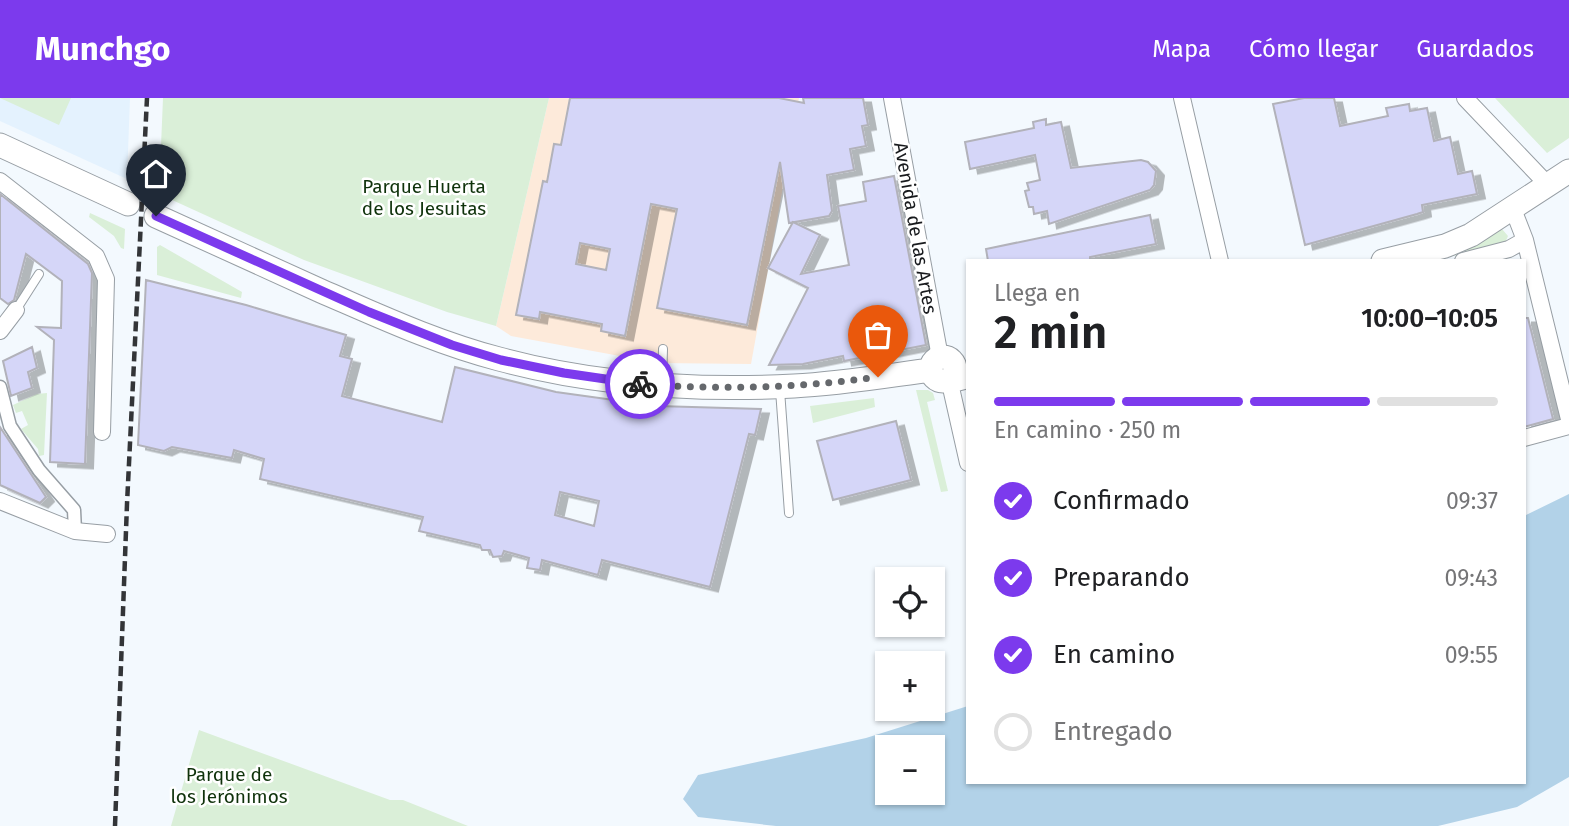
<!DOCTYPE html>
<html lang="es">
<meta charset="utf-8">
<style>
body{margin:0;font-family:"Fira Sans",sans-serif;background:#f2f2f2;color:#202124;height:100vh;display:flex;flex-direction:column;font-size:26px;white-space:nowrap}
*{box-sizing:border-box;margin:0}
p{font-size:23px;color:#757577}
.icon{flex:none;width:38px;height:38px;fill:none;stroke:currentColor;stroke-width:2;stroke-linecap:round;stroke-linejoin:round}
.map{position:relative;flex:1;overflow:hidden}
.panel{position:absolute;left:966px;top:161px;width:560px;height:525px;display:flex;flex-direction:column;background:#fff;border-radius:0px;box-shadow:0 2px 5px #0004}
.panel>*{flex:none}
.buttons{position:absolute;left:875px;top:469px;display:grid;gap:14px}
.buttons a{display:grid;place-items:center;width:70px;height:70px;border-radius:0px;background:#fff;box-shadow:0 2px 5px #0004;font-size:35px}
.pin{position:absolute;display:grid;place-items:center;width:60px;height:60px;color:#fff;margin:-72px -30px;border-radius:50% 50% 50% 0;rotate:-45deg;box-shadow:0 0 7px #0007}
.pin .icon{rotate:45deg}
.courier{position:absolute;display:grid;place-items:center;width:70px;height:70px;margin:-35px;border:5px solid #7c3aed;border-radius:50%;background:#fff;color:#222;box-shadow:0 2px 9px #0007}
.summary em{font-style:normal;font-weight:600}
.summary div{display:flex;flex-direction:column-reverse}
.summary{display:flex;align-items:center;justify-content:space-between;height:119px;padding:0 28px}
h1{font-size:46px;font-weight:600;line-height:52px}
.bar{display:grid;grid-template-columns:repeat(4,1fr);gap:10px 7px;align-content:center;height:84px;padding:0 28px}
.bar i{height:9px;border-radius:5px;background:#e0e0e0}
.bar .active{background:#7c3aed}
.bar p{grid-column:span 4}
ol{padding:0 28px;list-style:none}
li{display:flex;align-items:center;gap:21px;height:77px}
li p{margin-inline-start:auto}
li .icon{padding:7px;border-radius:50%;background:#7c3aed;color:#fff;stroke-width:4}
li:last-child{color:#757577}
li i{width:38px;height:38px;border:4px solid #e0e0e0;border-radius:50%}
header{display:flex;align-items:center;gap:42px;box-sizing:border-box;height:98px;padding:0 35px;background:#7c3aed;color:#fff}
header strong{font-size:33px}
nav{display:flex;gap:38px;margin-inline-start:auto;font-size:24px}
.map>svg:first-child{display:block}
.industrial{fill:#fdeada}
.built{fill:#e4f2fe}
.green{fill:#daefd8}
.water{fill:#b2d2e8;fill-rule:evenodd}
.building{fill:#d5d6f8;stroke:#b2b2ba;stroke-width:2;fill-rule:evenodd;filter:url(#shadow)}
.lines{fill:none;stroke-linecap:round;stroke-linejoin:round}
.service-casing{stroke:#979ea4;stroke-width:10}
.pedestrian-casing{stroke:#979ea4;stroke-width:15}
.minor-casing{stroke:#979ea4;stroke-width:18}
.secondary-casing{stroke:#979ea4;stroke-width:25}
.service{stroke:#fff;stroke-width:8}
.pedestrian{stroke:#fff;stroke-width:12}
.minor{stroke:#fff;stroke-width:16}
.secondary{stroke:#fff;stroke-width:23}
.rail{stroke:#333538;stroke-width:4.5;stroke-dasharray:10 5;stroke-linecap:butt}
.done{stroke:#65686c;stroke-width:7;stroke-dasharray:0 12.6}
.route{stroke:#7c3aed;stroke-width:9}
.labels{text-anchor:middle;stroke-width:5;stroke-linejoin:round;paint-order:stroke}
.park-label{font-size:19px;fill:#0f320b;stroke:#fff}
.street-label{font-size:19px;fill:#181a1d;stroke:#fff}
</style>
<header>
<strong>Munchgo</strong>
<nav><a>Mapa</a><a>Cómo llegar</a><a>Guardados</a></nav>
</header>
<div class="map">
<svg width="1569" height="728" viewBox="0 0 1569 728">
<defs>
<filter id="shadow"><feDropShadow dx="8" dy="4.5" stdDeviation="0" flood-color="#0004"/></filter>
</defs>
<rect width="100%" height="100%" fill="#f3f9fe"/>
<path class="industrial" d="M549,0H799L751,266L658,265L511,238L496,228Z"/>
<path class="built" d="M0,0H130L127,81L0,23Z"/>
<path class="green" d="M0,0H71L59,27Z
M163,0H549L496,228L447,214L304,162L159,96Z
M1495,0H1569V40L1547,55Z
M90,115L125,131L124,151L121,150L114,138L89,119Z
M1502,131L1508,138L1505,145L1433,163H1424Z
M160,147L242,194L241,200L157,177V149Z
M916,292H928L933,295L935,302L927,304L948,393L941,394Z
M47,295L44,357L39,358L38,351L21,331L28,327L22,313L16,315L13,307L37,296Z
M874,300L875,309L813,325L810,308Z
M199,632L390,702H403L468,728H171Z"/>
<path class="water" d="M1569,396V679L1517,709L1438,728H776L698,719L683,701L698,677L866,640L968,608V684H1524V418ZM887,649H933V695H887Z"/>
<path class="building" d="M570,0H779L804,5L803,0H863L868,27L862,28L866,48L850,51L854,72L827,77L832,113L829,118L789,125L780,64L747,227L657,210L677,111L651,106L625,238L601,233L602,226L540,214L539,221L516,217L543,83L547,84L554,46L561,47ZM580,145L610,151L606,172L576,166Z
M1304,0H1334L1340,28L1388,18L1386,10L1409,6L1410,13L1427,10L1434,43L1450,39L1458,76L1472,73L1477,96L1422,107L1423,114L1417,116L1305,147L1273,6Z
M1046,21V27L1061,24L1071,70L1141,62L1148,64L1156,73L1154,87L1150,92L1049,126L1047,113L1034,116L1033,109H1029L1025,93L1029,92L1027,85L1040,82L1035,57L970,71L965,44L1034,30L1033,24Z
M894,78L926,247L844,263L843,258L803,266L769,267L808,190L768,170L793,124L820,137L801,176L849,167L838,108L866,103L863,84Z
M0,96L88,166L92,175L85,366L50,364L54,242L37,229L61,230L62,183L26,156L14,202L8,206L0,200Z
M1150,117L1156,146L1090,159V163H988L986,151Z
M146,182L246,207L346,237L340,258L352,261L342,298L442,324L455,269L556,294L657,308L761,311L755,337L749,336L710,489L602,462L598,477L542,462L540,472L527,470L529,460L504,453L502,458L493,459L490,452H482L480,447L419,433L423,419L260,381L264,361L234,352L232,360L172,349L164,353L138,347ZM560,394L599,403L594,428L555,417Z
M1524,220H1528L1553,321L1524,329Z
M32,249L37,270L28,274L32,290L11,298L3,263Z
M896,323L911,382L833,402L817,343Z
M0,329L46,399L40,405L0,387Z"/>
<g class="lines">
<defs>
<path id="service" d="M16,212L39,176
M662,284L663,251
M780,292L789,415"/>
<path id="pedestrian" d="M0,289L10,328L39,372L74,412L75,433"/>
<path id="minor" d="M892,0L940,259
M1182,0L1220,163
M1465,0L1548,87
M0,83L96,158L106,181L102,334
M1513,111L1525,142L1569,321
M1463,163L1509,151L1525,142
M0,233L16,212
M949,281L968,365
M949,287L968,282
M1524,340L1569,328
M0,403L75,433L107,436"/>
<path id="secondary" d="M0,47L128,106
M156,118C211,143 266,168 321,193C379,218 437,245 499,261C595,287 695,293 794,288C840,286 886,278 931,272
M1383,163L1445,148L1471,137L1569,73
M931 271a12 12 0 1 1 24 0a12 12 0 1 1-24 0Z"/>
</defs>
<use href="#service" class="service-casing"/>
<use href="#pedestrian" class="pedestrian-casing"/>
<use href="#minor" class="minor-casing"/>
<use href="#secondary" class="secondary-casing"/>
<use href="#service" class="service"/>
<use href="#pedestrian" class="pedestrian"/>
<use href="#minor" class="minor"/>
<use href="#secondary" class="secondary"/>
<path class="rail" d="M115,728L127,406L147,0"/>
</g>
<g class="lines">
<path class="done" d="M640,286C720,292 798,290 878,279"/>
<path class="route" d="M156,118L369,214L452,247L501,262L564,275L640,286"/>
</g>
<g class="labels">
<g class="park-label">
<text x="424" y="95">Parque Huerta<tspan x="424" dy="22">de los Jesuitas</tspan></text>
<text x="229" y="683">Parque de<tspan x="229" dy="22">los Jerónimos</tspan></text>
</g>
<g class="street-label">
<text transform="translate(916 130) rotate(80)" y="7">Avenida de las Artes</text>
</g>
</g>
</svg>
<div class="buttons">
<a><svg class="icon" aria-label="locate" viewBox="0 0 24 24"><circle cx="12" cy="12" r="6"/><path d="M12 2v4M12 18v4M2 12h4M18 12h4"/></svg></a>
<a>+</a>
<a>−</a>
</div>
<div class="pin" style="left:878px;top:279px;background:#ea580c"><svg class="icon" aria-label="bag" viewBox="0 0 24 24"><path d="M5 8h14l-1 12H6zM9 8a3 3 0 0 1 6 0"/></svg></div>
<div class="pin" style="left:156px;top:118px;background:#1f2937"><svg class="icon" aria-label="home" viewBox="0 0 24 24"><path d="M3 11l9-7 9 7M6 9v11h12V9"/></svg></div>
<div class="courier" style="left:640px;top:286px"><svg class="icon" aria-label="bike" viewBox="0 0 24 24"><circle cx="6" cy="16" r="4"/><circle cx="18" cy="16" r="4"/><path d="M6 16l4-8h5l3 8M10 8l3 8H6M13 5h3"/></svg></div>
<section class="panel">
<div class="summary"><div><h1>2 min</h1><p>Llega en</p></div><em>10:00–10:05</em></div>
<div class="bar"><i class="active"></i><i class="active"></i><i class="active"></i><i></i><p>En camino · 250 m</p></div>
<ol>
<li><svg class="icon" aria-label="check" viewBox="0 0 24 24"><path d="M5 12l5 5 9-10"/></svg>Confirmado<p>09:37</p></li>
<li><svg class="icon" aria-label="check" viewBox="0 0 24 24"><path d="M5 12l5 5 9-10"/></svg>Preparando<p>09:43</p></li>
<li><svg class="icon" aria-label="check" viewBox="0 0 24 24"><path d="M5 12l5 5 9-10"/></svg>En camino<p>09:55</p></li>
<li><i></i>Entregado</li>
</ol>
</section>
</div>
